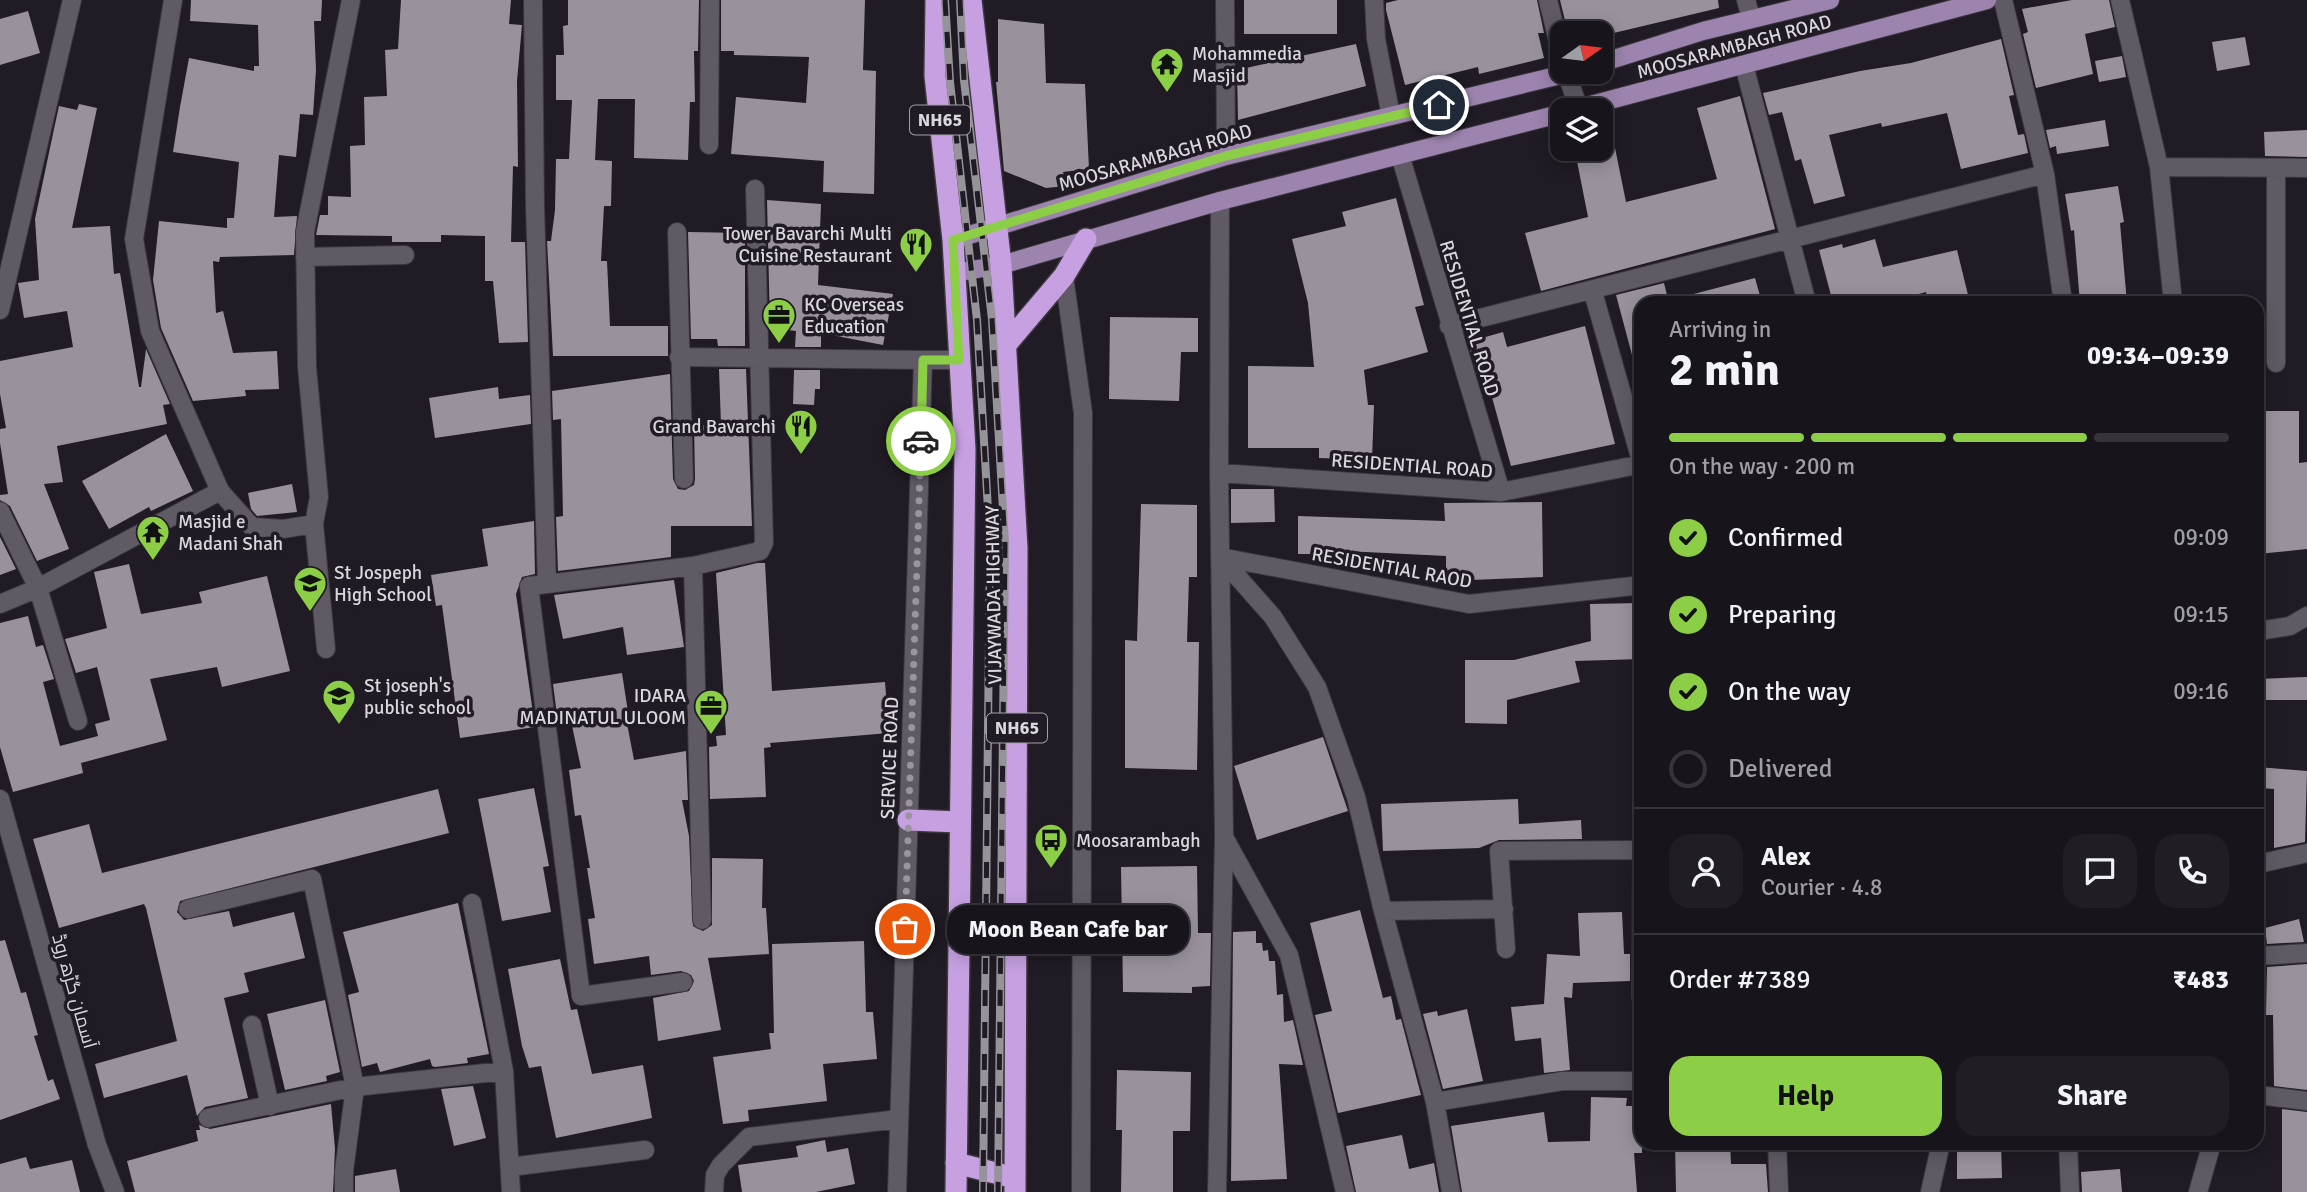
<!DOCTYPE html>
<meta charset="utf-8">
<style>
body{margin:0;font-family:Signika,Cairo,sans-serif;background:#211d24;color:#f1f3f6;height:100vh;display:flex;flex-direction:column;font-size:26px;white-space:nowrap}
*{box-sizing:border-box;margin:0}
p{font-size:23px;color:#9f9ea3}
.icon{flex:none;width:38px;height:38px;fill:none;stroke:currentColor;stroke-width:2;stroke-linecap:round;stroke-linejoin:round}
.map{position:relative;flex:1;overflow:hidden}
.details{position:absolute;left:1634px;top:296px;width:630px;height:854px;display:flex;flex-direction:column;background:#18141b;border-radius:21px;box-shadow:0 4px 18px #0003,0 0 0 2px #36333a}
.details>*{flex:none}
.needle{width:46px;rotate:76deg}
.buttons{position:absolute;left:1550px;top:21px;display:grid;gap:14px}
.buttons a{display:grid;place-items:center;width:63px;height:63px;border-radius:14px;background:#18141b;box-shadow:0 4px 18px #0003,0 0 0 2px #36333a;font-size:35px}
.pin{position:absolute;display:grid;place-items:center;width:60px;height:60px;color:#fff;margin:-30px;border:4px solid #fff;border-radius:50%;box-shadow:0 2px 7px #0007}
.courier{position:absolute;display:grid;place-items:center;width:70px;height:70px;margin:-35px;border:5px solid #8cce45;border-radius:50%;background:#fff;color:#222;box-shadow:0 2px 9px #0007}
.bubble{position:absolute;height:49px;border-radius:21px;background:#18141b;box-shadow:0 4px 18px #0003,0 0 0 2px #36333a;font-size:23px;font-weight:800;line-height:49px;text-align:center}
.overview em{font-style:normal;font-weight:800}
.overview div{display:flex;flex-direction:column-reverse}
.overview{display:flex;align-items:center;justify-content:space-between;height:119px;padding:0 35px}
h1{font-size:46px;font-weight:800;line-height:52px}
.bar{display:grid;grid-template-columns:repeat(4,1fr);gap:10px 7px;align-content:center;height:84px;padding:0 35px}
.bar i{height:9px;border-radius:5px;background:#36333a}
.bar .selected{background:#8cce45}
.bar p{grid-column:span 4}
.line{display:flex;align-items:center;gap:18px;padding:0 35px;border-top:2px solid #36333a}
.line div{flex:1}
.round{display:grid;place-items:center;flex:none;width:74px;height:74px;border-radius:21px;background:#211d24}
ol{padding:0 35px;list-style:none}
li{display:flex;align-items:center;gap:21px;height:77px}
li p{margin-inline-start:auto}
li .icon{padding:7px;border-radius:50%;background:#8cce45;color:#111;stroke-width:4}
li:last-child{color:#9f9ea3}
li i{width:38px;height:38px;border:4px solid #36333a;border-radius:50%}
.primary-button{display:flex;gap:14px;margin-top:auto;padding:14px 35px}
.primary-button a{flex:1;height:80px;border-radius:21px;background:#8cce45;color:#111;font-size:28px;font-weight:800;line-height:80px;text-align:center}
.primary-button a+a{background:#211d24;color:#f1f3f6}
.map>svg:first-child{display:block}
.building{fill:#99929d}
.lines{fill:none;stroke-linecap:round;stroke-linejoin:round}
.minor-casing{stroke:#3c383f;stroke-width:20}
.major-casing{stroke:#3c383f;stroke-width:20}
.highway-casing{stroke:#3c383f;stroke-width:24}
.minor{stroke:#605a65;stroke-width:18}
.major{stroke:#9d84af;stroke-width:18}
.highway{stroke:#c6a0e0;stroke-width:21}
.rail-casing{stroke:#97939a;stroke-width:8}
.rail{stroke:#201b24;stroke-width:5;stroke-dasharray:16;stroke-linecap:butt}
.done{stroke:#9a959c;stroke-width:7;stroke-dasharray:0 12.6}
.route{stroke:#8cce45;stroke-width:9}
.labels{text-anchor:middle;stroke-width:7;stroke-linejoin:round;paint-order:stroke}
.shield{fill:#201b24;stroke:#a39fa6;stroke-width:2}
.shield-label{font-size:18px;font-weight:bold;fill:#dbd7dd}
.street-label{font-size:19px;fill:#dbd7dd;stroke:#201b24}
.poi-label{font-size:19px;fill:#dbd7dd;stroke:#201b24;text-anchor:start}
</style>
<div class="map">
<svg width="2307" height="1192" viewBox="0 0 2307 1192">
<rect width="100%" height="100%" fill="#201b24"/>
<path class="building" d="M191,0H322L321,21H314L316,70L313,115L300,114L296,157L279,155L274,217L297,216L294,255L220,257L219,262L213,261L216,313L223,311L233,353L277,351L279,389L245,390L246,396L193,401L161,328L153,280L159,221L227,228V218H234L239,162L173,152L180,107L189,58L254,71V66H259L258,25L190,21Z
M401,0H511L509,24L522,25L517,81L518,167L513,166L511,242H525L528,342L499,343L493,281H485V236L441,235V242H392V236L316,235L320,215H328V196L351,197L350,146L365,145L364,97L387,96L385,50L398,49Z
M568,0H699L698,51H694L695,102H690L688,160L634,158L635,99H598L595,160L612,161L611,206H604L601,261H607L610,326H668V356H553L547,241H551L555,210L556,159H569L572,100H556V55H564L563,26L568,25Z
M721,0H865L863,70L876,71L874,194L823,192L824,161L731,154L736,97L806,103L809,57L734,55V51H721Z
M1244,0H1337V34H1244Z
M1398,0H1537L1544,33H1538L1544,58L1479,74L1478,67L1405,85L1386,10V3Z
M1560,0H1718L1719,8L1601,36V33H1568Z
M2072,0H2109L2115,27L2085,34L2093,74L2036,88L2023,34L2028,32L2022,9Z
M28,11L40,53L0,65V19Z
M998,19L1044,24L1046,83L1085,84L1089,169L1063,172L1066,186L1046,188L1004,171L996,82H998Z
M2245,37L2250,65L2217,71L2212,42Z
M2001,39L2014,95L2009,96L2018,135L2024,134L2028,153L1961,169L1947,113L1882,127L1881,123L1829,135L1845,196L1814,204L1801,159L1795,161L1782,112L1769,115L1763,93L1860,71L1911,63Z
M1356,44L1366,86L1238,120L1237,70Z
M2122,56L2126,77L2099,82L2095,61Z
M1740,96L1775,229L1541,291L1525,233L1588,217L1575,151L1601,149V146L1614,143L1626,202L1717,179L1697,108Z
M79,104L97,108L72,228L110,226L114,274L120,273L139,387H141L146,349L170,404L163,405L167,424L57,446L63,482L44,484L69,549L37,561L10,506L0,500V495L8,494L0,443V429L6,428L0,394V361L73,347L67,311L24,318L18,283L39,280L35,219L54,129L59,106L77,110Z
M2105,120L2109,146L2057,154L2056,146L2050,148L2046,130Z
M2307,130V157L2265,156L2264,132Z
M2118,186L2124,222L2120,223L2127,303H2080L2074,230L2071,231L2065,194Z
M1396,198L1424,305L1415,307L1428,352L1364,370L1368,405H1374L1372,460L1319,458V448H1248V366L1314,367L1308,303L1292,239L1346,226L1342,212Z
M767,200L821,204L818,285L893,294L883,345L821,333V347H795L796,331L770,328Z
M688,232L745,233V346H718L717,339H691Z
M1875,239L1883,267L1957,250L1970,303H1945L1944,294L1927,298L1926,292L1886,303H1833L1819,250L1842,244L1843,248Z
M1755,278L1762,303H1687L1686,296Z
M1664,283L1669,303H1642V365L1635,366L1616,295Z
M1110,317L1198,318V352H1181L1179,401L1109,399Z
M1585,326L1615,444L1511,466L1485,372L1477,374L1468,342L1503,332L1507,347Z
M719,369H746L752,526H671V557L558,571L556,517L563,516L561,419L553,420L552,391L670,374L673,479L678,489L685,490L694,485L695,479L694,425H721Z
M794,370H820V389H815L814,405L793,404Z
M498,387L499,399L530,395L531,424L435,438L429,398Z
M2263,411H2299V463L2307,462V549L2258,554V467H2263Z
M166,434L193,491L151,511L149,507L109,529L82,481Z
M292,484L297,512L257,516L251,509L248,493Z
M1231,489H1274L1275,522L1231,523Z
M1542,502L1543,577L1446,581V556L1345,551V554H1298V516L1445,521L1444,503Z
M1141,504L1197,505V577H1189L1187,642H1199L1197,770L1125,768V640L1137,641Z
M534,521L535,574L522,577L516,594L535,727L460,738L442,605L436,606L431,575L488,566L482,529Z
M0,537L16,569L0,575Z
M757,563H765L772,691L885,682L889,733L770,743L771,747L764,748L766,797L710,799L709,747L717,746L716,736L726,735L716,573Z
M129,564L141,614L202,603L199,592L267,576L290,671L222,687L217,667L150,679L167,740L81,763L83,773L13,792L0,747V623L28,616L36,647L43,645L54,679L43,682L60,746L98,736L95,724L110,720L97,667L76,673L65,639L107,628L94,572Z
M674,580L684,647L627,655L623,627L563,639L554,595Z
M1640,603L1642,659L1575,661L1580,682L1507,700V724L1465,723V660H1514L1591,641L1590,604Z
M622,673L628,712L625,713L634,760L686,751L688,800H682L689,836L693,926L703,931L712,925V858L763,859L762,908H766L769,954L708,958L721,1030L658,1041L653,998L689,991L694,981L691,975L681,971L651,975L649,956L594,964L588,919L595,918L587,868H590L581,815L575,816L569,770L581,768L571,721L558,723L553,684Z
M2307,677V700H2258V679Z
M1323,737L1348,811L1257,840L1234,766Z
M2258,767L2307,771L2305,842L2274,848V789L2258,788Z
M534,788L549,866L543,867L551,912L502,921L478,799Z
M438,789L449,833L180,901L177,912L184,920L229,911L233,927L294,912L305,958L244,973L249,992L224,998L248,1098L205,1107L197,1116L187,1075L104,1098L95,1064L177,1041L146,908L144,904L59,928L33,839L89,824L102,873Z
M1518,799L1519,824L1581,820L1582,839L1499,840L1479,848L1383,851L1381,804Z
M1197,866L1198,933H1211L1210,986L1192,987V993L1123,992L1121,867Z
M458,903L489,1054L467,1058L468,1063L435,1067L432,1066L430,1059L380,1072L377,1063L362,1067L348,995L359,992L343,932Z
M1360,910L1383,998L1391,996L1396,1020L1401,1019L1421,1095L1338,1113L1315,1015L1332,1011L1310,923Z
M1622,912L1624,954H1630V981L1573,983L1572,998L1564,997L1570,1070L1544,1073L1541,1038L1515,1041L1511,1007L1544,1004L1547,954L1580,956L1578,913Z
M2299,919L2304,942L2267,944L2265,928Z
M1256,931V943H1262L1263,951L1268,950L1269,961H1275L1277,995L1283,994L1284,1022L1293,1020L1303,1065L1279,1064L1287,1179L1231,1181L1233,932Z
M5,940L21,993L26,992L38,1035L34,1036L48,1081L53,1079L60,1099L0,1120V941Z
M864,941L866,1012H873L877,1059L823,1064L827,1101L748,1110L749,1121L723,1124L713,1057L771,1049L769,1033H774L772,944Z
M560,959L571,1010L577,1009L592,1074L643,1065L652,1118L556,1138L541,1066L529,1068L522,1046L508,969Z
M2307,964V1090L2274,1086L2273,1015H2266L2267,967Z
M325,1000L340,1072L326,1076L327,1081L285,1090L267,1014Z
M1467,1009L1483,1081L1443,1089L1423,1014L1437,1011L1438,1016Z
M1117,1070L1191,1072L1190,1131H1173V1192H1121L1122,1130H1116Z
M473,1086L486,1138L454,1146L441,1089Z
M1591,1097L1627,1098L1626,1106H1642V1153H1634L1637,1192H1462L1451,1126L1544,1112L1548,1142L1590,1141Z
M331,1104L335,1149L333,1192H135L127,1161L198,1141L196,1130H200L199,1125L210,1129Z
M2282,1109L2307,1112V1192H2282Z
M1402,1135L1409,1169L1434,1163L1439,1192H1356L1346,1146Z
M825,1140L827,1152L848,1148L855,1184L816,1192H742L738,1165L798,1157L796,1146Z
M1675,1143H1730L1731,1164H1766L1768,1192H1676Z
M1957,1143H2001L2002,1178L1957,1179Z
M26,1157L30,1169L72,1160L80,1192H0V1164Z
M396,1169L400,1192H355V1176Z
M2120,1169L2122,1192H2082L2081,1172Z"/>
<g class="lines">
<defs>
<path id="minor" d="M533,0L535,207L547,584L529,586L581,996L683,982
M1225,0L1226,156
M1374,0L1376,39L1391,116
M1548,0L1563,61
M1746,0L1751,18
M2003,0L2045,174L2063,303
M2120,0L2159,167L2173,303
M1744,65L1807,303
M1566,72L1579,109
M709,145L710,0
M1400,155L1501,492
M2159,167L2307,168
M677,232L684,479
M305,257L405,255
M1064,276L1083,413L1081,1192
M0,310L72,0
M1449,326L2045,174
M679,357L923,360
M2276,363V168
M1219,473L1501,492L1642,464L1593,292
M220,491L252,527L283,529L314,524
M0,511L38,588L78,721
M1220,557L1273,617L1317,687L1356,797L1383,911L1435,1102L1451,1192
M1220,557L1469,604L1642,585
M693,566L702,920
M547,584L693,566L760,551L764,543L755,189
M0,604L38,588L220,491L150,331L134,239L173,0
M2258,631L2290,626L2307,616
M326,649L314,524L319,497L307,367L305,232L351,0
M0,799L97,1145L115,1192
M1224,837L1289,955L1345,1192
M2258,864L2307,853
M472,903L504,1071L511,1192
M188,909L312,879L355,1087L344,1171V1192
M1383,911L1504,909
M1506,949L1499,851L1640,850
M2258,956L2307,953
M1641,997L1642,850
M252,1025L270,1106
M2258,1095L2307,1101
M1435,1102L1563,1081H1642
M208,1118L355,1087L504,1071
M1777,1143L1779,1192
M2068,1143L2070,1192
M510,1167L645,1150
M714,1192L715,1175L721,1165L749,1137L899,1119
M897,1192L923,360H959
M1217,1192L1224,836L1219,473L1220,201
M1930,1192L1941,1143
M2198,1192L2212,1143"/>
<path id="major" d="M1601,63L1703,31L1830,0
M1572,110L1987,0
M953,240L1226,156L1573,72
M954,273L1001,265L1220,201L1563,113"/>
<path id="highway" d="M936,0L935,76L953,240L965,449L956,1192
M971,0L1001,265L1017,548L1015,1192
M1004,347L1064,276L1086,239
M908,820L960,822
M956,1163L1015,1178"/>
</defs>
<use href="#minor" class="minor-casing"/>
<use href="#major" class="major-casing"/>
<use href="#highway" class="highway-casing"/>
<use href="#minor" class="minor"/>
<use href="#major" class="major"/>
<use href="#highway" class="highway"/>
<defs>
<path id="rail" d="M945,0L950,82L977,320L990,544L983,1192
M960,0L964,80L992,319L1005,544L998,1192"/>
</defs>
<use href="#rail" class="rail-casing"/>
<use href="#rail" class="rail"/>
</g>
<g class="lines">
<path class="done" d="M905,929L921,441"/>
<path class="route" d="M921,441L923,360H959L953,240L1226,156L1439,105"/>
</g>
<defs>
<symbol id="temple-pin" viewBox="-11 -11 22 30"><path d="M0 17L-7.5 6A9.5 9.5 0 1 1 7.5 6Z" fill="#8cce45" stroke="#201b24"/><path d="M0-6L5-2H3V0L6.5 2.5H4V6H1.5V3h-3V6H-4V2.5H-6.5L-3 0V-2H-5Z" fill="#111"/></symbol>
<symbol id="restaurant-pin" viewBox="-11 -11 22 30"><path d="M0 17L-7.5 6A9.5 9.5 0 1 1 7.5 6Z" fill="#8cce45" stroke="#201b24"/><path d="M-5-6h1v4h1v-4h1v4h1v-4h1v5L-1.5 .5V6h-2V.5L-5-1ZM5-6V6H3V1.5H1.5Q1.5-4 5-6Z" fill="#111"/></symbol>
<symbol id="office-pin" viewBox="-11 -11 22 30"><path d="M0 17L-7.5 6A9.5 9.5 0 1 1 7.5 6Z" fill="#8cce45" stroke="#201b24"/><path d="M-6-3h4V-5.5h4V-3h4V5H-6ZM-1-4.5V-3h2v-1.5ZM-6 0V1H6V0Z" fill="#111"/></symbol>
<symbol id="school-pin" viewBox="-11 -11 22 30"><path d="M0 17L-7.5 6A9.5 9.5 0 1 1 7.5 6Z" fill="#8cce45" stroke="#201b24"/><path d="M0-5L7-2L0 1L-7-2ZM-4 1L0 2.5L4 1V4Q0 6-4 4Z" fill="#111"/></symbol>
<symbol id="bus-pin" viewBox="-11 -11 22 30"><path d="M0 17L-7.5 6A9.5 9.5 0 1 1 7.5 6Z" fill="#8cce45" stroke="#201b24"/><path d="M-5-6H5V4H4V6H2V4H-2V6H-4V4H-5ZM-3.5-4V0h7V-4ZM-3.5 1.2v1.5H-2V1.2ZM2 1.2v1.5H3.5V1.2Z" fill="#111"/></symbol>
</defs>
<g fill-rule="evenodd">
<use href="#temple-pin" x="1148" y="45" width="38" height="52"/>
<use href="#restaurant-pin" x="897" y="225" width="38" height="52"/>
<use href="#office-pin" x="760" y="296" width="38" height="52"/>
<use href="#restaurant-pin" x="782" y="407" width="38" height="52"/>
<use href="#temple-pin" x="134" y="513" width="38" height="52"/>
<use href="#school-pin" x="291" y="564" width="38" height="52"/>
<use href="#school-pin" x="320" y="677" width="38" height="52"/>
<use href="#office-pin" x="692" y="687" width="38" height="52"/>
<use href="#bus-pin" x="1032" y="821" width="38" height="52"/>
</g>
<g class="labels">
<g class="shield">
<rect x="910" y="105.5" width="60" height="29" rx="5"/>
<rect x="987" y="713.5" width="60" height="29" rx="5"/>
</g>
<g class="shield-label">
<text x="940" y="126">NH65</text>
<text x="1017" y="734">NH65</text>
</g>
<g class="street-label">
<text transform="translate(1734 46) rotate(-15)" y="7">MOOSARAMBAGH ROAD</text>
<text transform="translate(1155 157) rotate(-16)" y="7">MOOSARAMBAGH ROAD</text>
<text transform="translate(1470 318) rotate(73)" y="7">RESIDENTIAL ROAD</text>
<text transform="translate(1412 465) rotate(4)" y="7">RESIDENTIAL ROAD</text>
<text transform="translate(1392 567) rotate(10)" y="7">RESIDENTIAL RAOD</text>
<text transform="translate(993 595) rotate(-91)" y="7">VIJAYWADA HIGHWAY</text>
<text transform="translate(889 758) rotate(-88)" y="7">SERVICE ROAD</text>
<text transform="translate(75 991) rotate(74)" y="7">آسمان گڑھ روڈ</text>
</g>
<g class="poi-label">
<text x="1192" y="60">Mohammedia<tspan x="1192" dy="22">Masjid</tspan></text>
<text x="892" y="240" text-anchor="end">Tower Bavarchi Multi<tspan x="892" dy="22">Cuisine Restaurant</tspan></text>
<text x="804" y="311">KC Overseas<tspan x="804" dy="22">Education</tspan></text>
<text x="776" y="433" text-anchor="end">Grand Bavarchi</text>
<text x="178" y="528">Masjid e<tspan x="178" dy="22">Madani Shah</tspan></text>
<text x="334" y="579">St Jospeph<tspan x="334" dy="22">High School</tspan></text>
<text x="364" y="692">St joseph's<tspan x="364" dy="22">public school</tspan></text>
<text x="686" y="702" text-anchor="end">IDARA<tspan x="686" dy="22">MADINATUL ULOOM</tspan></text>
<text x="1076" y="847">Moosarambagh</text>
</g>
</g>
</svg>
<div class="buttons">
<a><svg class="needle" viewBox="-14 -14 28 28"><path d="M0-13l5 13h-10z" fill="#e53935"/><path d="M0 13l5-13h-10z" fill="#9f9ea3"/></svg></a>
<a><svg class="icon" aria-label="layers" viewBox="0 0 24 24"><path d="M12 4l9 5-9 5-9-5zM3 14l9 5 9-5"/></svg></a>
</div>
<div class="pin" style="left:905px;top:929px;background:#ea580c"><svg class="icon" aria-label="bag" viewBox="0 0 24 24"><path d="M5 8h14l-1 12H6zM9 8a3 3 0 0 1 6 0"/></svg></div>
<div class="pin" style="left:1439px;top:105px;background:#1f2937"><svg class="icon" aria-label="home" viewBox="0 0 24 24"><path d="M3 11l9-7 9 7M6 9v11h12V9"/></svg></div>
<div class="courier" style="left:921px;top:441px"><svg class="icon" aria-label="car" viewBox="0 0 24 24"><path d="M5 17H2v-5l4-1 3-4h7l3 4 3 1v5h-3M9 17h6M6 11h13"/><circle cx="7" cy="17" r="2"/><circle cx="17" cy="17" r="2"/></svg></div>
<div class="bubble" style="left:947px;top:905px;width:242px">Moon Bean Cafe bar</div>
<section class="details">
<div class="overview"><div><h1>2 min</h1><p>Arriving in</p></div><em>09:34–09:39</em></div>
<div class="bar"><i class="selected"></i><i class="selected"></i><i class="selected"></i><i></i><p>On the way · 200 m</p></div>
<ol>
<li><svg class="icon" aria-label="check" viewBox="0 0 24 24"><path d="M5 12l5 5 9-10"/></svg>Confirmed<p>09:09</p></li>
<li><svg class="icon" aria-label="check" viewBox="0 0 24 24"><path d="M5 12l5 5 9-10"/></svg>Preparing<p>09:15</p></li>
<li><svg class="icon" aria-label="check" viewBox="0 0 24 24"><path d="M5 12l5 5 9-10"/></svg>On the way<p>09:16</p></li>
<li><i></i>Delivered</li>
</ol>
<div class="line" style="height:126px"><a class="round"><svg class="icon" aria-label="person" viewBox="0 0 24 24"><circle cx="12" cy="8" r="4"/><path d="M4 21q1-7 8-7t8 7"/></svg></a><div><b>Alex</b><p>Courier · 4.8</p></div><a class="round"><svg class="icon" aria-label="chat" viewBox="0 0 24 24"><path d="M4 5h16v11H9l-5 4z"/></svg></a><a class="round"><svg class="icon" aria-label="phone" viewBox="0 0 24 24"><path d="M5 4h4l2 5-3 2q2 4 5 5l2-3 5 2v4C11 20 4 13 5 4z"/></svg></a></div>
<div class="line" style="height:91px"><div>Order #7389</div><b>₹483</b></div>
<div class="primary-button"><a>Help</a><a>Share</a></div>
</section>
</div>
